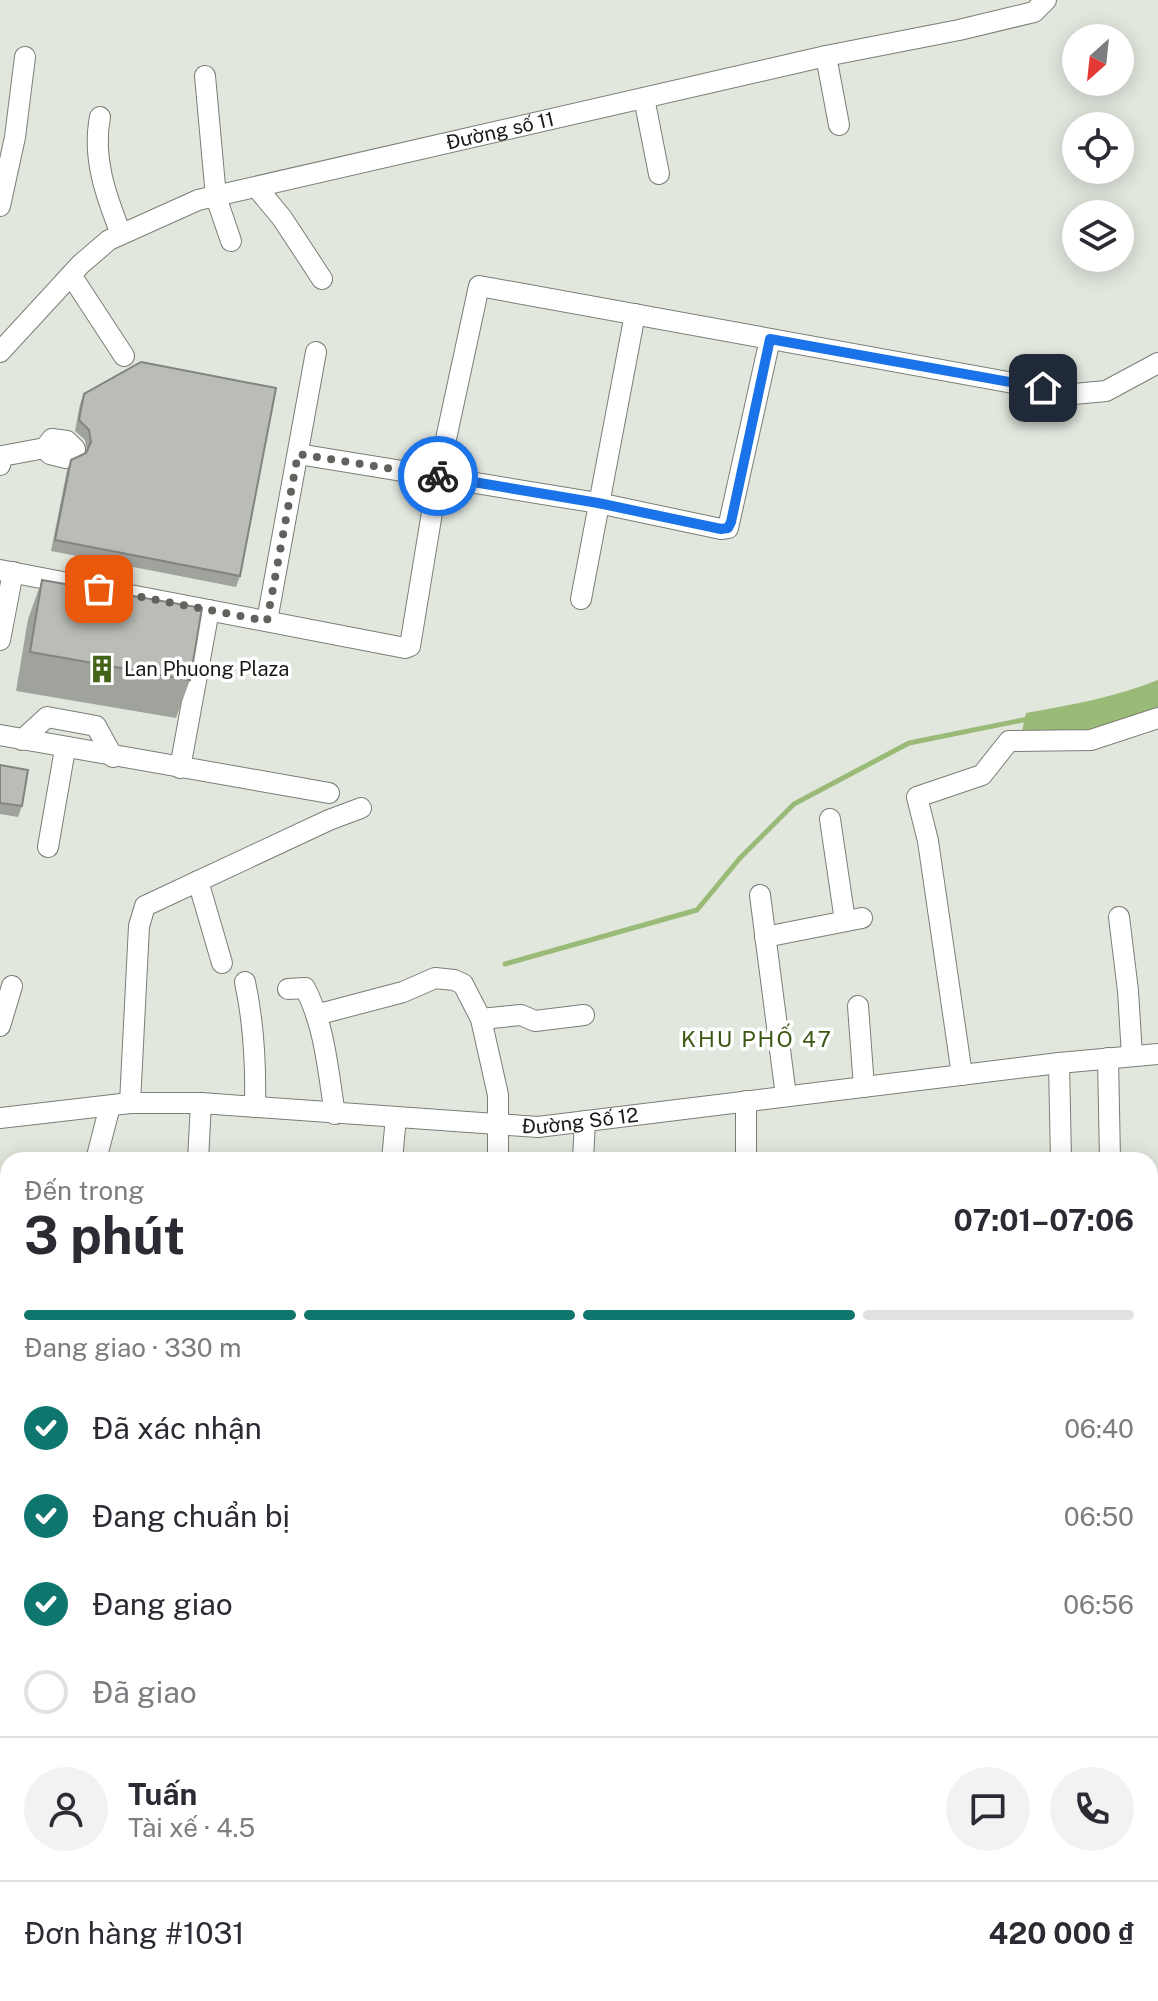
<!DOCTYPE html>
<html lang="vi">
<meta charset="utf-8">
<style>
body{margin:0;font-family:"Public Sans",sans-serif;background:#f2f2f3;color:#2b2b33;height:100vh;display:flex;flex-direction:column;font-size:30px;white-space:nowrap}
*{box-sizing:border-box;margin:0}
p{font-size:26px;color:#7c7c81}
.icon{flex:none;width:44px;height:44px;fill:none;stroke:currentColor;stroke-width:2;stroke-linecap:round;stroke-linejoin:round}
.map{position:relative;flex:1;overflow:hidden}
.panel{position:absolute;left:0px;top:1152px;width:1158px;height:850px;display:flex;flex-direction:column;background:#fff;border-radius:24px 24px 0 0;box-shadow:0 4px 20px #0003}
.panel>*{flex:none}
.needle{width:52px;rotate:207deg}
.controls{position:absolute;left:1062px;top:24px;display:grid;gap:16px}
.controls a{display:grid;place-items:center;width:72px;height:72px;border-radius:50%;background:#fff;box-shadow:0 4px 20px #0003;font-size:40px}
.pin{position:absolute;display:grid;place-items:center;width:68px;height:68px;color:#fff;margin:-34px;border-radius:16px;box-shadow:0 4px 12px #0006}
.courier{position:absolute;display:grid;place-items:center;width:80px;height:80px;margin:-40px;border:6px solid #1a73e8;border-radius:50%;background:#fff;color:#222;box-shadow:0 2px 10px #0007}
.overview em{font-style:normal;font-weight:700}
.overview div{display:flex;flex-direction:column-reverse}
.overview{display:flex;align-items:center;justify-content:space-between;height:136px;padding:0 24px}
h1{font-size:52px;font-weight:700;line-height:60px}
.bar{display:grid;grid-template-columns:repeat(4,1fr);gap:12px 8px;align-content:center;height:96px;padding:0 24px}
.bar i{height:10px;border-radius:6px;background:#e1e1e2}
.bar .on{background:#0f766e}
.bar p{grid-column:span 4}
.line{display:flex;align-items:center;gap:20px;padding:0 24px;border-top:2px solid #e1e1e2}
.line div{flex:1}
.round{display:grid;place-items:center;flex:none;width:84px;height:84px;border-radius:42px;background:#f2f2f3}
ol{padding:0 24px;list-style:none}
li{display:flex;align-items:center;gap:24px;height:88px}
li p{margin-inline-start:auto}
li .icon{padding:8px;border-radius:50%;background:#0f766e;color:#fff;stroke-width:4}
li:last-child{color:#7c7c81}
li i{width:44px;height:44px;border:4px solid #e1e1e2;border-radius:50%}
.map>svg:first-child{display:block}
.water{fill:#9abb77}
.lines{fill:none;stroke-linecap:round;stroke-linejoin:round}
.stream{stroke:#9abb77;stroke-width:5}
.minor-casing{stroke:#7a7e76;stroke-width:22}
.highway-casing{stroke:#678344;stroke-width:30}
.path{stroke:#9ea29b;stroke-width:3;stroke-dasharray:4 4;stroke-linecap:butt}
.minor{stroke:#fff;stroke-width:20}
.highway{stroke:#91bc5d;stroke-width:28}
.wall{fill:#9fa39c}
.shaded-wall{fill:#82847f}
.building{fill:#b9bdb5;stroke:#82847f;stroke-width:2}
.done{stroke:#5f625d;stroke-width:8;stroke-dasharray:0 14.4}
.route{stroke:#1a73e8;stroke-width:10}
.labels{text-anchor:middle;stroke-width:7;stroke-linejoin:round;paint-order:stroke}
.street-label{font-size:20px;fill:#181a17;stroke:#fff}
.poi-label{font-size:20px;fill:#181a17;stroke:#fff;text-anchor:start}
.neighbourhood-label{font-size:22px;letter-spacing:2px;fill:#3b5711;stroke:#fff}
</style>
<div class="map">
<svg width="1158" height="2001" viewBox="0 0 1158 2001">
<rect width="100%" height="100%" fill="#e2e7de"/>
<path class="water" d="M1158,680V707L1117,724L1077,732L1021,735L1026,713C1072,705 1115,697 1158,680Z"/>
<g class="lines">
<path class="stream" d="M505,964L697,910L740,858L794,804L909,743L1028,719
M1150,1631L1158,1636"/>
<defs>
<g id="minor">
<path d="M826,56L839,125"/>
<path d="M205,76L216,197L231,241"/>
<path d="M644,98L659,174"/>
<path d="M100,117C92,158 106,196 121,234"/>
<path d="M257,188L282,218L322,279"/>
<path d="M0,206L15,137L25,57"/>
<path d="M71,275L124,356"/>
<path id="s1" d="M0,352L81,264L109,240L198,200L826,56L959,30L1034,12L1046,0"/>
<path d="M298,454L598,503L721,529L728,528L770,339"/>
<path d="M0,465L2,456L45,448L52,439L67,441L75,449L73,455L66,458L50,454L45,448"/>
<path d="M0,570L405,648L410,646L438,476L479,286L1074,394L1106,391L1158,363"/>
<path d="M581,599L635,314"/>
<path d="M267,621L316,352"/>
<path d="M0,640L13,572"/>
<path d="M0,735L329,793"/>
<path d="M22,740L47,717L96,726L113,757"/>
<path d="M180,768L209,610"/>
<path d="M830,819L845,921"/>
<path d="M48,847L65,749"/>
<path d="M198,881L222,963"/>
<path d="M760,895L786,1096"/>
<path d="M1119,917L1128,991L1132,1056"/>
<path d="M765,937L862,918"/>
<path d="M245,982C254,1024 256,1064 255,1107"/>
<path d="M288,989L305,988C325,1026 328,1072 335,1114"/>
<path d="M858,1006L864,1087"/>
<path d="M316,1015L403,992L435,978L454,980L463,984L481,1019L498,1095V1160"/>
<path d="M481,1019L521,1015L535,1021L584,1015"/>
<path d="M0,1026L12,986"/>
<path d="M1108,1058L1110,1160"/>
<path d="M1059,1063L1061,1160"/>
<path d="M962,1075L928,841L917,797L982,775L1009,741L1091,740L1158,718"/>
<path d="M130,1103L139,926L145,906L329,820L361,808"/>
<path id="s2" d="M0,1118L130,1103H201L538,1127L1059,1063L1158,1054"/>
<path d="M96,1160L110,1106"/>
<path d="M198,1160L201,1103"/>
<path d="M392,1160L396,1117"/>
<path d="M583,1160L585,1121"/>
<path d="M746,1160V1101"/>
<path d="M1150,1453H1158"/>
<path d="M0,1524L8,1525"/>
<path d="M1150,1600L1158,1604"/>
<path d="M1150,1714L1158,1718"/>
<path d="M1150,1799L1158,1788"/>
<path d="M1150,1825L1158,1826"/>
<path d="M588,2001L589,1994"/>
</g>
<path id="highway" d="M1150,1931H1158
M0,1956H8
M1150,1970H1158
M0,1977H8
M0,1999L363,2001
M688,2001L1158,1996"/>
</defs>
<use href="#minor" class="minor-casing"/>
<use href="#highway" class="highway-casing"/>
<path class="path" d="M1150,1400L1158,1401"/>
<use href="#minor" class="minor"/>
<use href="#highway" class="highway"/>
</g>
<path class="wall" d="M84,394L240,576L236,587L51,551L67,470L71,460L86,453L87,451L85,440L75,431L80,404Z
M42,580L190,680L176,718L16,691L28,619Z
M0,765L22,806L18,817L0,814Z
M1158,1668V1698L1150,1692V1681Z"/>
<path class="shaded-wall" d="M1150,1520L1158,1521V1543L1150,1542Z"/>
<path class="building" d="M141,362L276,388L240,576L55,540L71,460L86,453L91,442L89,430L79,420L84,394Z
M42,580L202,608L190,680L30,652Z
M0,765L28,770L22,806L0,803Z
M1150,1469L1158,1470V1521L1150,1520Z
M1158,1668V1689L1150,1683V1681Z"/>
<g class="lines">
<path class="done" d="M99,589L267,621L298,454L438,476"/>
<path class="route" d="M438,476L598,503L721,529L728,528L731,522L770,339L1043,388"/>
</g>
<defs>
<symbol id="building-bare" viewBox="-9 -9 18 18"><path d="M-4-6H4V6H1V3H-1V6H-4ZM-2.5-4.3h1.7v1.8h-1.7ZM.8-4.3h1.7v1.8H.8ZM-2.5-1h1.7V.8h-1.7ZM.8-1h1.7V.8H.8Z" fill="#446317" stroke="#fff" stroke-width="2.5" paint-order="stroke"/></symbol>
</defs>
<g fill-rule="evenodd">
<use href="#building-bare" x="82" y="649" width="40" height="40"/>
</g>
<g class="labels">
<g class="street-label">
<text dy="7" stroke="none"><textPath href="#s1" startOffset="564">Đường số 11</textPath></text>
<text dy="7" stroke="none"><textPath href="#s2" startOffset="582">Đường Số 12</textPath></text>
</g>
<g class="poi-label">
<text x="124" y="676">Lan Phuong Plaza</text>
</g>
<g class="neighbourhood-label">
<text x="757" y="1047">KHU PHỐ 47</text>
</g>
</g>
</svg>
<div class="controls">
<a><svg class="needle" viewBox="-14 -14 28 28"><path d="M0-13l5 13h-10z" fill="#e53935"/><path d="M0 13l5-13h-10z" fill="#7c7c81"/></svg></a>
<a><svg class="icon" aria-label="locate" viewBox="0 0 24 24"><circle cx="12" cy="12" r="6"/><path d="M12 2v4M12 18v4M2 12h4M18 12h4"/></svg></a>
<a><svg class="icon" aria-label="layers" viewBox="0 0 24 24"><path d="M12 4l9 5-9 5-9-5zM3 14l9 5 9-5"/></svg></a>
</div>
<div class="pin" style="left:99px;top:589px;background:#ea580c"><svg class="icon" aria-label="bag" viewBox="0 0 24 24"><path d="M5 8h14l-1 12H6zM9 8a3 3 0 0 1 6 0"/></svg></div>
<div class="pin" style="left:1043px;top:388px;background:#1f2937"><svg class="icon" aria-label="home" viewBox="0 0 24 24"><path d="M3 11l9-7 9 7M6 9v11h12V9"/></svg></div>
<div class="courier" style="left:438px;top:476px"><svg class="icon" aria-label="bike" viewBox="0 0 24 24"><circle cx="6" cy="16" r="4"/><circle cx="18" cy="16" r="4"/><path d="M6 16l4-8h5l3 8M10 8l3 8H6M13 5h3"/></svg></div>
<section class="panel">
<div class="overview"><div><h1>3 phút</h1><p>Đến trong</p></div><em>07:01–07:06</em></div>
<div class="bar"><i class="on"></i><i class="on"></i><i class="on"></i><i></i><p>Đang giao · 330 m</p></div>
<ol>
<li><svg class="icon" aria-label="check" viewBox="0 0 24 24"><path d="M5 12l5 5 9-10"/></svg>Đã xác nhận<p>06:40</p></li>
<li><svg class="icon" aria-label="check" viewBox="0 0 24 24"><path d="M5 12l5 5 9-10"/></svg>Đang chuẩn bị<p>06:50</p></li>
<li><svg class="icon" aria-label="check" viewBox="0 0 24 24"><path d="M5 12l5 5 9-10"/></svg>Đang giao<p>06:56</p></li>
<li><i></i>Đã giao</li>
</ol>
<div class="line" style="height:144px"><a class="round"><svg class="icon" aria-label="person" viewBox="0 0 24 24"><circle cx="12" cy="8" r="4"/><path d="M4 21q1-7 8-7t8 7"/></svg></a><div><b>Tuấn</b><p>Tài xế · 4.5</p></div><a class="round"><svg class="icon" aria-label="chat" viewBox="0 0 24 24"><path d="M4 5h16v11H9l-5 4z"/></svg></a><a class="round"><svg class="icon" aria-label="phone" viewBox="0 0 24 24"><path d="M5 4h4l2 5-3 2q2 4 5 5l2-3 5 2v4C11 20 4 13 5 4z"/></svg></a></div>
<div class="line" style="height:104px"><div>Đơn hàng #1031</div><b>420 000 ₫</b></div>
</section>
</div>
